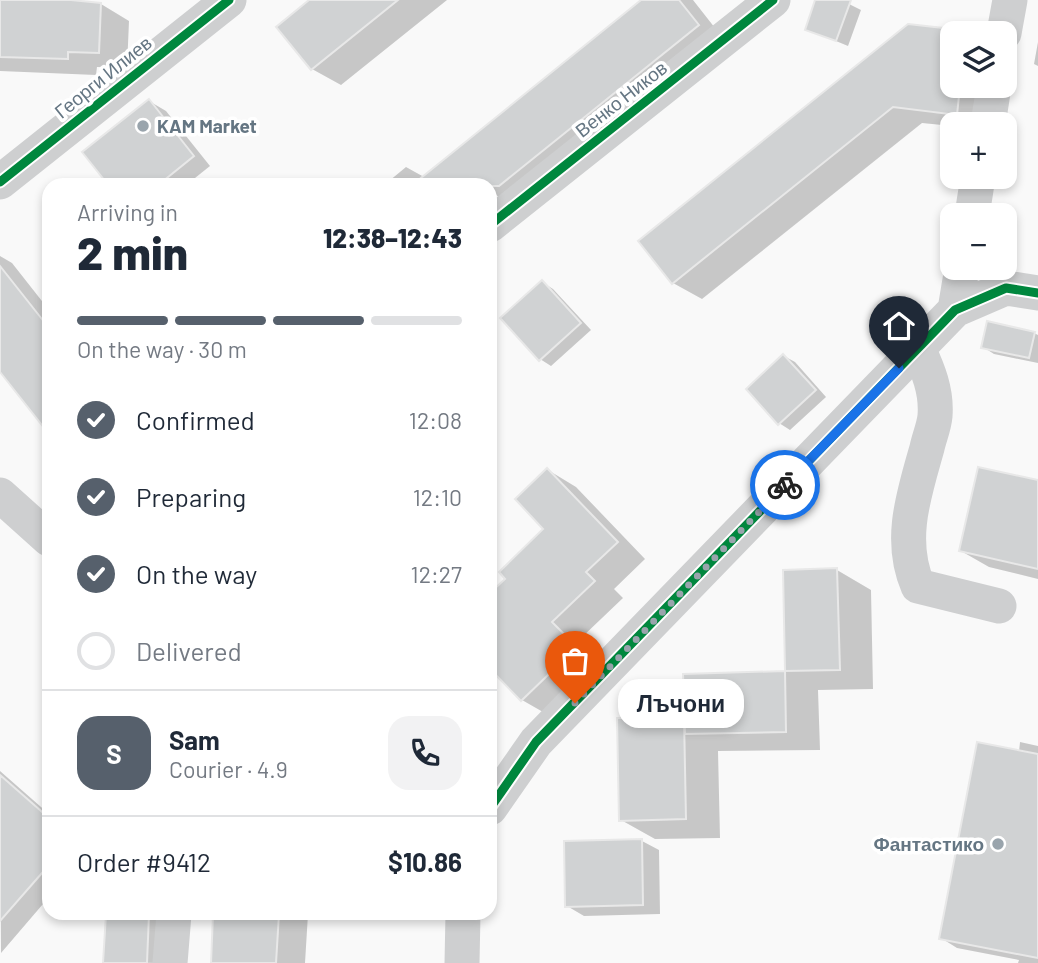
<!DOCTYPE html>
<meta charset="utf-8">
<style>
body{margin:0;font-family:Barlow,sans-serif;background:#f2f2f3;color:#1f2937;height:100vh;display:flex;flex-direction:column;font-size:26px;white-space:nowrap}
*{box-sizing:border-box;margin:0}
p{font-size:23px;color:#747a83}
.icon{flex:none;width:38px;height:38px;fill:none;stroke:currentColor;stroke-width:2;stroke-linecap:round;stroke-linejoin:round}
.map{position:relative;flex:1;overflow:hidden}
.sheet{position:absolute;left:42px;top:178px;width:455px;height:742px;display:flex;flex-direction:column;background:#fff;border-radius:21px;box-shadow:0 4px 10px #0003}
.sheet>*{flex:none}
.controls{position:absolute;left:940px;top:21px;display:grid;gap:14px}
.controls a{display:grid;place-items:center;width:77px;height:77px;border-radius:14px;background:#fff;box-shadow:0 4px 10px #0003;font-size:35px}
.pin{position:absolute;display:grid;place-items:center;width:60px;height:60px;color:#fff;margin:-72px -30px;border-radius:50% 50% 50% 0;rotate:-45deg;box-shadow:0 0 7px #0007}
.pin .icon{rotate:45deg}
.courier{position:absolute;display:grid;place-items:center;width:70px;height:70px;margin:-35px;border:5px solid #1a73e8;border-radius:50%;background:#fff;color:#222;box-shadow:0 2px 9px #0007}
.bubble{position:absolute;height:49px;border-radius:21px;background:#fff;box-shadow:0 4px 10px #0003;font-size:23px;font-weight:800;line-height:49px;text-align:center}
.summary em{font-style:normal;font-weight:800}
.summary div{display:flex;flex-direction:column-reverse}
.summary{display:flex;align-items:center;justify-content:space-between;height:119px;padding:0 35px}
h1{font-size:46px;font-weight:800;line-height:52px}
.bar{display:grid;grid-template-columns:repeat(4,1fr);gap:10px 7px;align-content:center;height:84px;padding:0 35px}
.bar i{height:9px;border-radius:5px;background:#e0e1e3}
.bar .current{background:#56606c}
.bar p{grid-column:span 4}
.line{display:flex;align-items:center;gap:18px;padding:0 35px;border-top:2px solid #e0e1e3}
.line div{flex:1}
.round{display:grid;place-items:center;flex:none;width:74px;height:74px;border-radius:21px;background:#f2f2f3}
ol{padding:0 35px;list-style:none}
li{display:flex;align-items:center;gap:21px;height:77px}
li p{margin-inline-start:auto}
li .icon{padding:7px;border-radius:50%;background:#56606c;color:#fff;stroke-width:4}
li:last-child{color:#747a83}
li i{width:38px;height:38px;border:4px solid #e0e1e3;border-radius:50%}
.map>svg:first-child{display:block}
.shadow{fill:#0003}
.building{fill:#d0d2d3;stroke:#e8e8e8;stroke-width:2}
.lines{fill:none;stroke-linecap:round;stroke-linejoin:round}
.minor{stroke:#cecfd0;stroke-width:35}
.cycleway-casing{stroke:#fff;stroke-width:13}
.cycleway{stroke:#00873e;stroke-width:9}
.done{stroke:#99a4ac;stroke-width:7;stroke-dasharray:0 12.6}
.route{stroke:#1a73e8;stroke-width:9}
.poi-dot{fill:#99a4ac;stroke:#fff;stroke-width:2.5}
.labels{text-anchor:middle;stroke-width:7;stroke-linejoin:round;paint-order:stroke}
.street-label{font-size:19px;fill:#657683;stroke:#fff}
.poi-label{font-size:19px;font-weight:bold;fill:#657683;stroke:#fff;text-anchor:start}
</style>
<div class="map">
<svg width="1038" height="963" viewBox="0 0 1038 963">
<rect width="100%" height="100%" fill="#f9f9f9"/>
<path class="shadow" d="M0,0H78L85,4H101L129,21L127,68L97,67L96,75L0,71Z
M312,0H447L341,85L312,69Z
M644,0H693L726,42L519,209L496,195L490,200V186H383L406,167L424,177Z
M817,0H841L861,10L848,46L807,29Z
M909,26L967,33H952V86H990L986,124H952V126L922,123L702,299L673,283L640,241Z
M1038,42V66L1034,64Z
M149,101L166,111L210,166L185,186H111Z
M0,256L12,263L49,310V426L0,369Z
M542,282L553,289L591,330L551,366L540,359Z
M1034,333L1038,335V363L994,354L983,347Z
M784,356L795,362L826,397L790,430L779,423Z
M548,470L576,487L645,559L614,589L623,598L580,639L604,665L550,716L522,700L490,666V595L507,579L546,529Z
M1038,482V579L989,567L961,551Z
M837,570L871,590L873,689L818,690L820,750L718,751L720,838L655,839L621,820L683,718L686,720L685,676L786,673L784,571Z
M1020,742L1038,746V963H1018L1019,960L957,948L941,938L1019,752Z
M0,771L49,814V897L1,953Z
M642,841L659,850L660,914L584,916L567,906Z
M108,914H160L158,963L105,962Z
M215,914H308L305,963H213Z"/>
<path class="building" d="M0,0H71L101,3L99,53L68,52V59L0,57Z
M309,0H398L311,70L276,27Z
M641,0H679L699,25L499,186H411Z
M815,0H851L836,41L805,30Z
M908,24L952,29V86H960L957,115L893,107L672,284L638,241Z
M149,99L194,156L157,186H109L82,152Z
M0,266L49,328V434L0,372Z
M542,280L581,323L539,361L500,318Z
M987,321L1035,332L1029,358L981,348Z
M783,354L816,390L778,425L746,389Z
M978,467L1038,480V569L959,551Z
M547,468L618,542L586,572L595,581L552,622L577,647L521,701L490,669V593L505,579L499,572L543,529L515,499Z
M837,568L840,670L785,671L783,570Z
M785,671L786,732L685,734L683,674Z
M684,717L686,819L619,821L617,718Z
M977,742L1038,754V958L939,939Z
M0,775L49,818V865L0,921Z
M642,839L643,905L565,907L564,841Z
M106,914H149L147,963H103Z
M213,914H279L276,963H211Z"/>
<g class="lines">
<path class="minor" d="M1004,33L1010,0
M988,124L994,86
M0,182L229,0
M972,215L978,177
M490,225L773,0
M955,310L962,268
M918,348C928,370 937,391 935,416C934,427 929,438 927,448C914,494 898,540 918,586L999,606
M0,495L49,539
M490,808L536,742L955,310L1006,288L1038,293
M170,963L174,914
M462,963L463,914"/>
<defs>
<path id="cycleway" d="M0,182L229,0
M490,225L773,0
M490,808L536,742L955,310L1006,288L1038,293"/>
</defs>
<use href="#cycleway" class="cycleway-casing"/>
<use href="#cycleway" class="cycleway"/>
</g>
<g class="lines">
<path class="done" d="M575,703L785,485"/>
<path class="route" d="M785,485L899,368"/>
</g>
<g class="poi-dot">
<circle cx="143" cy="126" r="7"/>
<circle cx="998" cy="844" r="7"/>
</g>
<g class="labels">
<g class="street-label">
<text transform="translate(103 77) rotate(-39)" y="7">Георги Илиев</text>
<text transform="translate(621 99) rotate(-38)" y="7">Венко Ников</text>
</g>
<g class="poi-label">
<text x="157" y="133">KAM Market</text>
<text x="984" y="851" text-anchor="end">Фантастико</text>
</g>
</g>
</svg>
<div class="controls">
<a><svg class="icon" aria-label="layers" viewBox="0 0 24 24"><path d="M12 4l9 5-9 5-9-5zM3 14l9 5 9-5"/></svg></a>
<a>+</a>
<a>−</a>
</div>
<div class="pin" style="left:575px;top:703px;background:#ea580c"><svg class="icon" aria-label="bag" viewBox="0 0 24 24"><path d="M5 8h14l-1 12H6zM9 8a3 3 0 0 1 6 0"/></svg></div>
<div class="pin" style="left:899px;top:368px;background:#1f2937"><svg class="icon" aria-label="home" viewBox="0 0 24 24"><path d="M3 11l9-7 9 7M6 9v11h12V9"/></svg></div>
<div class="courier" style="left:785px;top:485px"><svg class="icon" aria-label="bike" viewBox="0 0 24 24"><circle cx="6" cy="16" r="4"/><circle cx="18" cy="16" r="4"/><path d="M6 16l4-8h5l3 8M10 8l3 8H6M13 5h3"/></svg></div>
<div class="bubble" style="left:618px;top:679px;width:126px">Лъчони</div>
<section class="sheet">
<div class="summary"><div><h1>2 min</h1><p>Arriving in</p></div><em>12:38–12:43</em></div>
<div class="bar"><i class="current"></i><i class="current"></i><i class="current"></i><i></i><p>On the way · 30 m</p></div>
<ol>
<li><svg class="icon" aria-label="check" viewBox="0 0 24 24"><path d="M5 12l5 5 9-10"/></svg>Confirmed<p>12:08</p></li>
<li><svg class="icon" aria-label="check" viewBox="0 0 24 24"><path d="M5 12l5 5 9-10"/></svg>Preparing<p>12:10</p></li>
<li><svg class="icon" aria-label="check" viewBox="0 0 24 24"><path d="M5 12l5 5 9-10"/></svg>On the way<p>12:27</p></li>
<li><i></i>Delivered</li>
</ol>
<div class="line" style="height:126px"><b class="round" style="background:#56606c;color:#fff">S</b><div><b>Sam</b><p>Courier · 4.9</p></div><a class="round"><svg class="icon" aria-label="phone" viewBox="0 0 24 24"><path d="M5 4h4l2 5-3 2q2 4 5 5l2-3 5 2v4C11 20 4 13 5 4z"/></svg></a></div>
<div class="line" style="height:91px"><div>Order #9412</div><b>$10.86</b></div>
</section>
</div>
